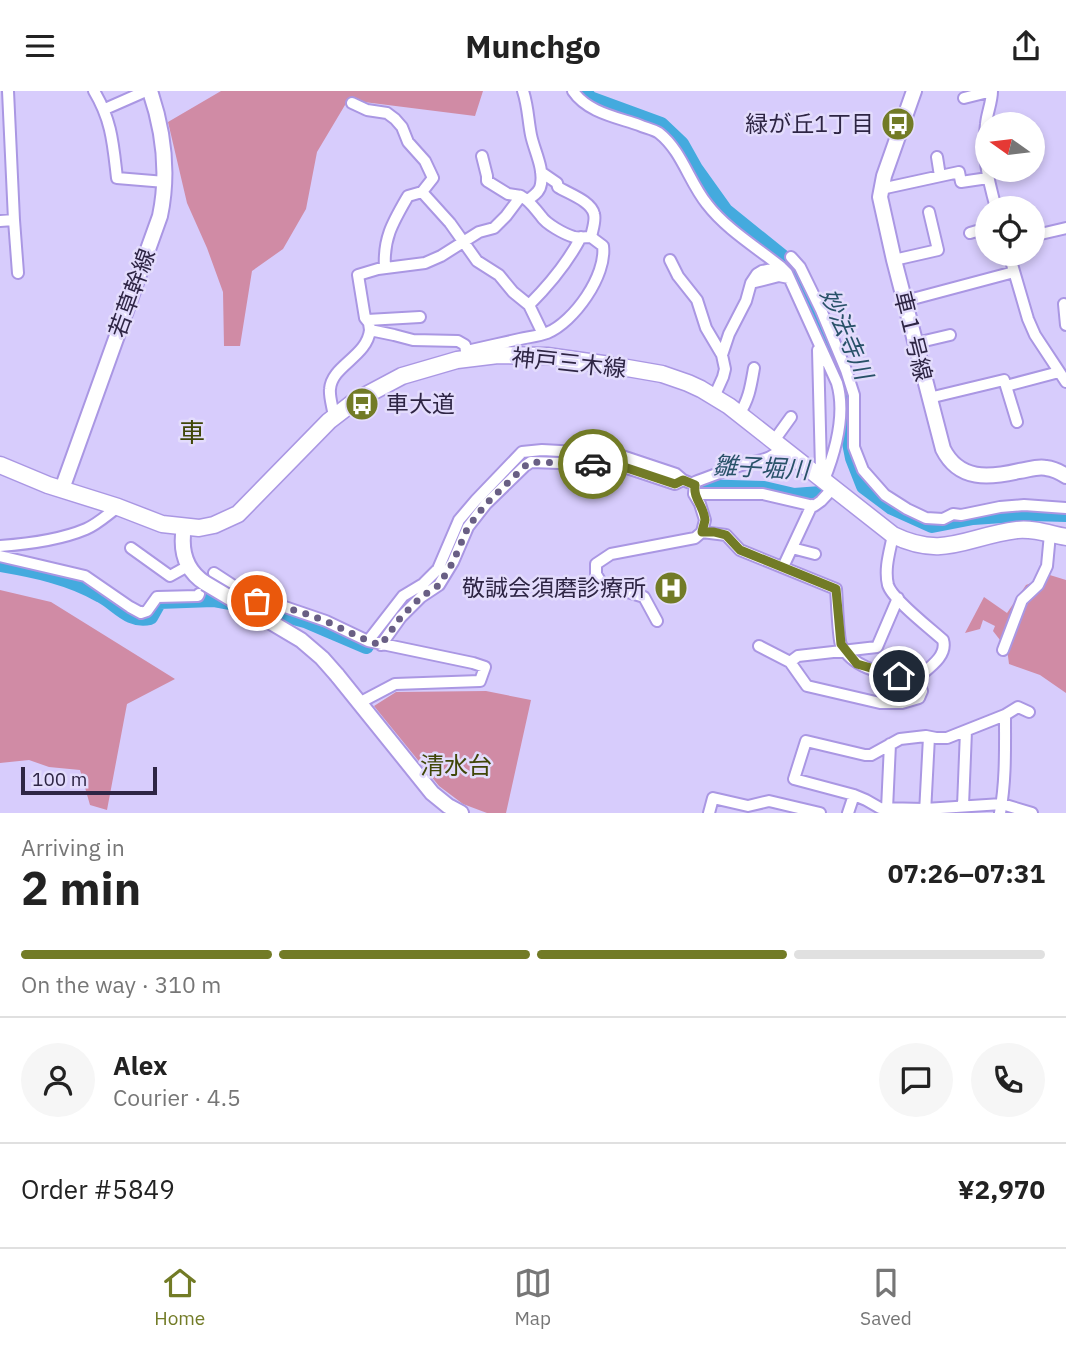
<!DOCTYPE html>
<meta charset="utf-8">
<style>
body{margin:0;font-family:"IBM Plex Sans","Noto Sans JP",sans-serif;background:#f6f6f6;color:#222;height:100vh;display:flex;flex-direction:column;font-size:26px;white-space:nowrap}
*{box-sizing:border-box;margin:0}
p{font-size:23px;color:#767676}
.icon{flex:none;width:38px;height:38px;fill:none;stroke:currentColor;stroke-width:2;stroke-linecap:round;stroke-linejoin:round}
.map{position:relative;height:722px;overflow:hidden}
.side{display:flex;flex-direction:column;background:#fff;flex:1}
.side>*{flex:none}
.needle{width:46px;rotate:284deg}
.controls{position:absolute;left:975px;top:21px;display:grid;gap:14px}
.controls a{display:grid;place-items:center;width:70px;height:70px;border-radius:50%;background:#fff;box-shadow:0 4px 10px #0003;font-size:35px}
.scale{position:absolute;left:21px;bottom:18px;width:136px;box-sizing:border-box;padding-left:7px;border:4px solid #2e2544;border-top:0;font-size:19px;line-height:24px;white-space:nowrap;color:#2e2544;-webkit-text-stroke:5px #e3dcfc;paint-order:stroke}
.pin{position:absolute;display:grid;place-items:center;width:60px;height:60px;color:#fff;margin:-30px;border:4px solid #fff;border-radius:50%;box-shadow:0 2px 7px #0007}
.courier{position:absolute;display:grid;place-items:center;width:70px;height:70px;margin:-35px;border:5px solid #727b26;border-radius:50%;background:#fff;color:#222;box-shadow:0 2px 9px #0007}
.head em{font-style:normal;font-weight:800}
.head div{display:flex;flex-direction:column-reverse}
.head{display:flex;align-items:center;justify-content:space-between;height:119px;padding:0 21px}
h1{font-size:46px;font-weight:800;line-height:52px}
.bar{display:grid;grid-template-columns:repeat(4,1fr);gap:10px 7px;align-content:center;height:84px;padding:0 21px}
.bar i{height:9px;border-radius:5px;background:#e0e0e0}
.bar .active{background:#727b26}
.bar p{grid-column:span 4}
.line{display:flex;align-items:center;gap:18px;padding:0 21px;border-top:2px solid #e0e0e0}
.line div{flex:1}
.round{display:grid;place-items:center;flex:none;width:74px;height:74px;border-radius:37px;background:#f6f6f6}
header{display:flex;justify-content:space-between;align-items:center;height:91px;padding:0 21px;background:#fff;font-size:32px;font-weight:800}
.tab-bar{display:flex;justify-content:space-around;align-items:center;height:98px;border-top:2px solid #e0e0e0;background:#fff;font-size:19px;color:#767676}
.tab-bar a{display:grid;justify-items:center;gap:4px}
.tab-bar .active{color:#727b26}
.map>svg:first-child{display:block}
.green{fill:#d08ba5}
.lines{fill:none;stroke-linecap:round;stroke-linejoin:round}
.river{stroke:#44aade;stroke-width:16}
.street-casing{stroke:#aa97e3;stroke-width:14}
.secondary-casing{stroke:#aa97e3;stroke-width:18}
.primary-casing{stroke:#aa97e3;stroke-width:19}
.street{stroke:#fff;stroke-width:10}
.secondary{stroke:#fff;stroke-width:14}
.primary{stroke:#fff;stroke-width:16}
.secondary-bridge-casing{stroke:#aa97e3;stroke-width:18;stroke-linecap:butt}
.secondary-bridge{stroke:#fff;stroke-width:14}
.done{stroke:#695f84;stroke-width:7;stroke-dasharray:0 12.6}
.route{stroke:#727b26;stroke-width:9}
.labels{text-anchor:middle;stroke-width:5;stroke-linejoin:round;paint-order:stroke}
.poi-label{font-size:23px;fill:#2e2544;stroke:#e3dcfc;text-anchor:end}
.street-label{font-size:23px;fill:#2e2544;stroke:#e3dcfc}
.water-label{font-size:24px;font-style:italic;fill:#285168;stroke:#e3dcfc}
.neighbourhood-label{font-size:24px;fill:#404608;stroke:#e3dcfc}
.quarter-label{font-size:26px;fill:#404608;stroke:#e3dcfc}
</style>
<header><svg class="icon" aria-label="menu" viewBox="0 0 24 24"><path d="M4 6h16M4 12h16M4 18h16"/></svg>Munchgo<svg class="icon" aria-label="share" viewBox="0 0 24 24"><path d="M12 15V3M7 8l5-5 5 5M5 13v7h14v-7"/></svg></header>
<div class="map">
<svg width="1066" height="722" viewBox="0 0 1066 722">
<rect width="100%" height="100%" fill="#d7ccfc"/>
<path class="green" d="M221,0H483L475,25L348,9L317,61L306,118L283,158L252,180L240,255H224L223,201L207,157L187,112L168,31Z
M1040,481L1066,489V602L1040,584L1009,573L1007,558L993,540L995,535L983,529L980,538L965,542L984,506L1007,522L1026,494L1036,490Z
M0,499L51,511L175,588L127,613L107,719L90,714L80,679L49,676L29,669L0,672Z
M486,600L531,609L506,722H487L463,713L439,695L374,615L396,601Z"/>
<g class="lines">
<path class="river" d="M583,0L590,8L661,34L681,53L695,78L725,120L792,174L804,196L840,279L849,303V347L853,367L864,395L892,416L932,434L973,426L1031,422L1066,423
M510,384L529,364L622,368L629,371
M698,396L764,398L794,405L821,403
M456,447L464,431L488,404
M0,473C35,479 70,486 101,504C118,513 129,531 150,526L159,510L213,508L256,516L305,529L366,555
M381,544C394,526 407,506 426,494"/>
<defs>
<path id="street" d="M8,0L14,129
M94,0C112,30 113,53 117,87L165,91
M523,0C528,15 528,29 531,44C534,59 544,77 541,93C540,101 534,104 528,109
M573,0C587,21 616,26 639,34C645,37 653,38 659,42C682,60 689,91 707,113C726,138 756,156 781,176L787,182L837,292C846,323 836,359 824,389
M992,0C992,11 987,22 986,33C982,64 988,88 996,117
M964,7L992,0
M352,12L367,19L387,22L395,28L402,36L408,51L425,70L433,87L422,101
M105,18L146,0
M482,65L487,85V90L508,103L521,105
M937,66L940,85
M881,98L959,81L961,91L988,87
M0,130L14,129L18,182
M970,142L987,137
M1032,145L1066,137
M1009,163L1028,228L1035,244L1066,291
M791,166L800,176L821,219L846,279L854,304V356L863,379L885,404L907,418L926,427L943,428L953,423L961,424L1000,416L1024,414L1066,417
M670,169L678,185L697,209L706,237L722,264L725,278L723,286L714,306
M894,169L938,159L929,121
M385,177C383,147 393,131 408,105L422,101L450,132L477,170L499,184L513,201L529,214L543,243
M751,192L779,185L789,187
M905,210L1014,181
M1064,213L1066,234
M529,214C549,194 568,171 581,146
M367,229L420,226
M370,239L369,232L365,227L358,184L378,178L425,172L441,165L479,141L494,137L506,125L521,105C530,110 534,117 541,125C546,133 564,143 574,146C579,147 586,146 591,146
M916,252L950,244
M818,259L821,378L819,385
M467,260C485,256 502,252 520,248C529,246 539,245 547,242C574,231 607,184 603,155L591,146C592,140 596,130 594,123C591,110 569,103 558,96L557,92L541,81
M722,264L729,243L746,210L751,192L757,183L762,180L781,176
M1006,295L1017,331
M929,307L1004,289L1006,295L1059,281
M739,323C749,309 751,294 754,277
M334,326C333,317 329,306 330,298C332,274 367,266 370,239L394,244L413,249L458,250L465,254L467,266
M773,351L791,326
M694,403H763L814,415L821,410L834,396
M702,441L726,444L740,459L836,498C837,509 838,546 841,554C854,580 889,583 915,589L922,600L919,607L902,612H880L807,595L790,571L759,555
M893,444C890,460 884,477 888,494C892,508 931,538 943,549C948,566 927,578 915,589
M0,455C28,453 60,449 86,438C98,433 108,423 118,416
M131,457L170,485L188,475
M792,457L815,463
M0,465L85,485L130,516L141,522L147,520L157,506L198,505L199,503
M783,476L812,414
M214,482L257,510L285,516L326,530L368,550L473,572L485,576L480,590L395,593L359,612
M657,530L644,506L602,493L596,483V473L611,463L695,447L702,441L705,429L700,413L694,403L695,391C712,385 728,378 745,373C759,369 772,369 782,357
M368,550L403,505L423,493L438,478L459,429L476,409L522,361L542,359L616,363L676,383L683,389
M381,554L401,526L421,506L439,494L453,471L468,436L486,413L525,375L531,371L618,374L675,393L683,389L695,394
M1003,559L1022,509L1038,494L1047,475L1050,443
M790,571L798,565L877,556L898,507
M1005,624L1018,616L1029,621
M963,715L966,640
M887,718L890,653
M709,722L713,707L748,715L769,710L820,722
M848,722L854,704
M925,722L929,646
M1000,722C1006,690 1005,656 1005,624L947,647H936L926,645L900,648L871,664H865L806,650L794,688L854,704L866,709L880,717L925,718L1002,713L1032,722"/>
<path id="secondary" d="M914,0L884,85L880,106L894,169L943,358C959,390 989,387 1019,380C1028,379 1037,375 1046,377C1054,378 1060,381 1066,385
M62,398L160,125C169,82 164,41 150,0
M184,436C180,459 185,479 205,492
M337,584L432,702L448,715L461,722"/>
<path id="primary" d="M0,374L48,394L118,416L162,433L199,437L214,434L238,423L329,330L355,310L402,285L457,269L498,264L547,265L610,274L662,283L688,292L701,298L729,315L893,444C944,469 967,445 1017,439C1033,437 1050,443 1066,446"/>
</defs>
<use href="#street" class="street-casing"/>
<use href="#secondary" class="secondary-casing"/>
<use href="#primary" class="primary-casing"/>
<use href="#street" class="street"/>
<use href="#secondary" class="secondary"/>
<use href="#primary" class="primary"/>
<defs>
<path id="secondary-bridge" d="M205,492L301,549L322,567L337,584"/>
</defs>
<use href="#secondary-bridge" class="secondary-bridge-casing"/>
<use href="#secondary-bridge" class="secondary-bridge"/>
</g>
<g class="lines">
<path class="done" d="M257,510C281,515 303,521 325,530C344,538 361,548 381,554L401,526L421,506L439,494L453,471L468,436L486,413L525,375L531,371L593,373"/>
<path class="route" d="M593,373L618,374L675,393L683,389L695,394C693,408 704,415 705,429C705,430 702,440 702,441H714L726,444L740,459L836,498L841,553L857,573L899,585"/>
</g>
<defs>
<symbol id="bus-disc" viewBox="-11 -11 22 22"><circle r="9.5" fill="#727b26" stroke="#e3dcfc"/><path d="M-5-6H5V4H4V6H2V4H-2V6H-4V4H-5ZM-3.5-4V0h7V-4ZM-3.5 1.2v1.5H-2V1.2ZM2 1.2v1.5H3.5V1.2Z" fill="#fff"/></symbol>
<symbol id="hospital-disc" viewBox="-11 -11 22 22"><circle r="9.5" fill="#727b26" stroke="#e3dcfc"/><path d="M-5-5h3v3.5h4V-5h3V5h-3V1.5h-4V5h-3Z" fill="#fff"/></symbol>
</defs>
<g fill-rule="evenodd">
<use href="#bus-disc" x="879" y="14" width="38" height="38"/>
<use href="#bus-disc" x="343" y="294" width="38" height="38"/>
<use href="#hospital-disc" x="652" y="478" width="38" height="38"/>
</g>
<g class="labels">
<g class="poi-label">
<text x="874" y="41">緑が丘1丁目</text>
<text x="386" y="321" text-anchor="start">車大道</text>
<text x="646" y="505">敬誠会須磨診療所</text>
</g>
<g class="street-label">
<text transform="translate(132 202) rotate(-70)" y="8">若草幹線</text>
<text transform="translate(913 245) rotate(76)" y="8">車１号線</text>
<text transform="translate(569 272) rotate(6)" y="8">神戸三木線</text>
</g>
<g class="water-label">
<text transform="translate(846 243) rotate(67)" y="8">妙法寺川</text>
<text transform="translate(761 377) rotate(3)" y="8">雛子堀川</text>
</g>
<g class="neighbourhood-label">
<text x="456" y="683">清水台</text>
</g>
<g class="quarter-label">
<text x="192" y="351">車</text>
</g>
</g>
</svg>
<div class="controls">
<a><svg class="needle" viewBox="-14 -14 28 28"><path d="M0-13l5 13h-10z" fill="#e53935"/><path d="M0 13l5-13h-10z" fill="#767676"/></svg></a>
<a><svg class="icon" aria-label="locate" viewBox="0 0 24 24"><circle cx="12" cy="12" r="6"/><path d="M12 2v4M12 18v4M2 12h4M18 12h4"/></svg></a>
</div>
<div class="scale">100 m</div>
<div class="pin" style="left:257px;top:510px;background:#ea580c"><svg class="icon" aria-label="bag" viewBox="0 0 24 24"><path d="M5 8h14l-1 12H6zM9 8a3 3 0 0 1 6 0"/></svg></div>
<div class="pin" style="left:899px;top:585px;background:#1f2937"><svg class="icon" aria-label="home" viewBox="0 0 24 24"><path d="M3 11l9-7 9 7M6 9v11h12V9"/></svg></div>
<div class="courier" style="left:593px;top:373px"><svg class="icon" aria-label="car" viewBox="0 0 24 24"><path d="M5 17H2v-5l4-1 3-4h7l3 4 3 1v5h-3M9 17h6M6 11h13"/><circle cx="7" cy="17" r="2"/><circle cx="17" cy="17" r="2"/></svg></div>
</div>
<section class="side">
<div class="head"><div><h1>2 min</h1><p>Arriving in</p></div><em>07:26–07:31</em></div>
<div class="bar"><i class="active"></i><i class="active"></i><i class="active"></i><i></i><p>On the way · 310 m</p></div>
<div class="line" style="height:126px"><a class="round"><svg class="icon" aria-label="person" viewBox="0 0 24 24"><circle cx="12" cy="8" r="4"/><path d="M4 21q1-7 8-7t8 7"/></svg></a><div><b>Alex</b><p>Courier · 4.5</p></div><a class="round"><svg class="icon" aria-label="chat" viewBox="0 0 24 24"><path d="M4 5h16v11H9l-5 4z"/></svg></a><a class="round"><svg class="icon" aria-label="phone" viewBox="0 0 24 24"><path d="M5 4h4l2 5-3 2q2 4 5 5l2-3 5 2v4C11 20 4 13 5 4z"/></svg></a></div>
<div class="line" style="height:91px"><div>Order #5849</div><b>¥2,970</b></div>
</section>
<nav class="tab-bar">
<a class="active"><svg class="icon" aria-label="home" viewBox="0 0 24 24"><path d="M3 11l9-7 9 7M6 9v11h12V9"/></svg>Home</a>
<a><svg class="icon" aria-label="map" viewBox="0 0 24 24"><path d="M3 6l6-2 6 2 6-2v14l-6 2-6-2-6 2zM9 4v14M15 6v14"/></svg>Map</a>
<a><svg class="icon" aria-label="saved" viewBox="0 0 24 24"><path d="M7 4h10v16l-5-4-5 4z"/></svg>Saved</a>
</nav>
